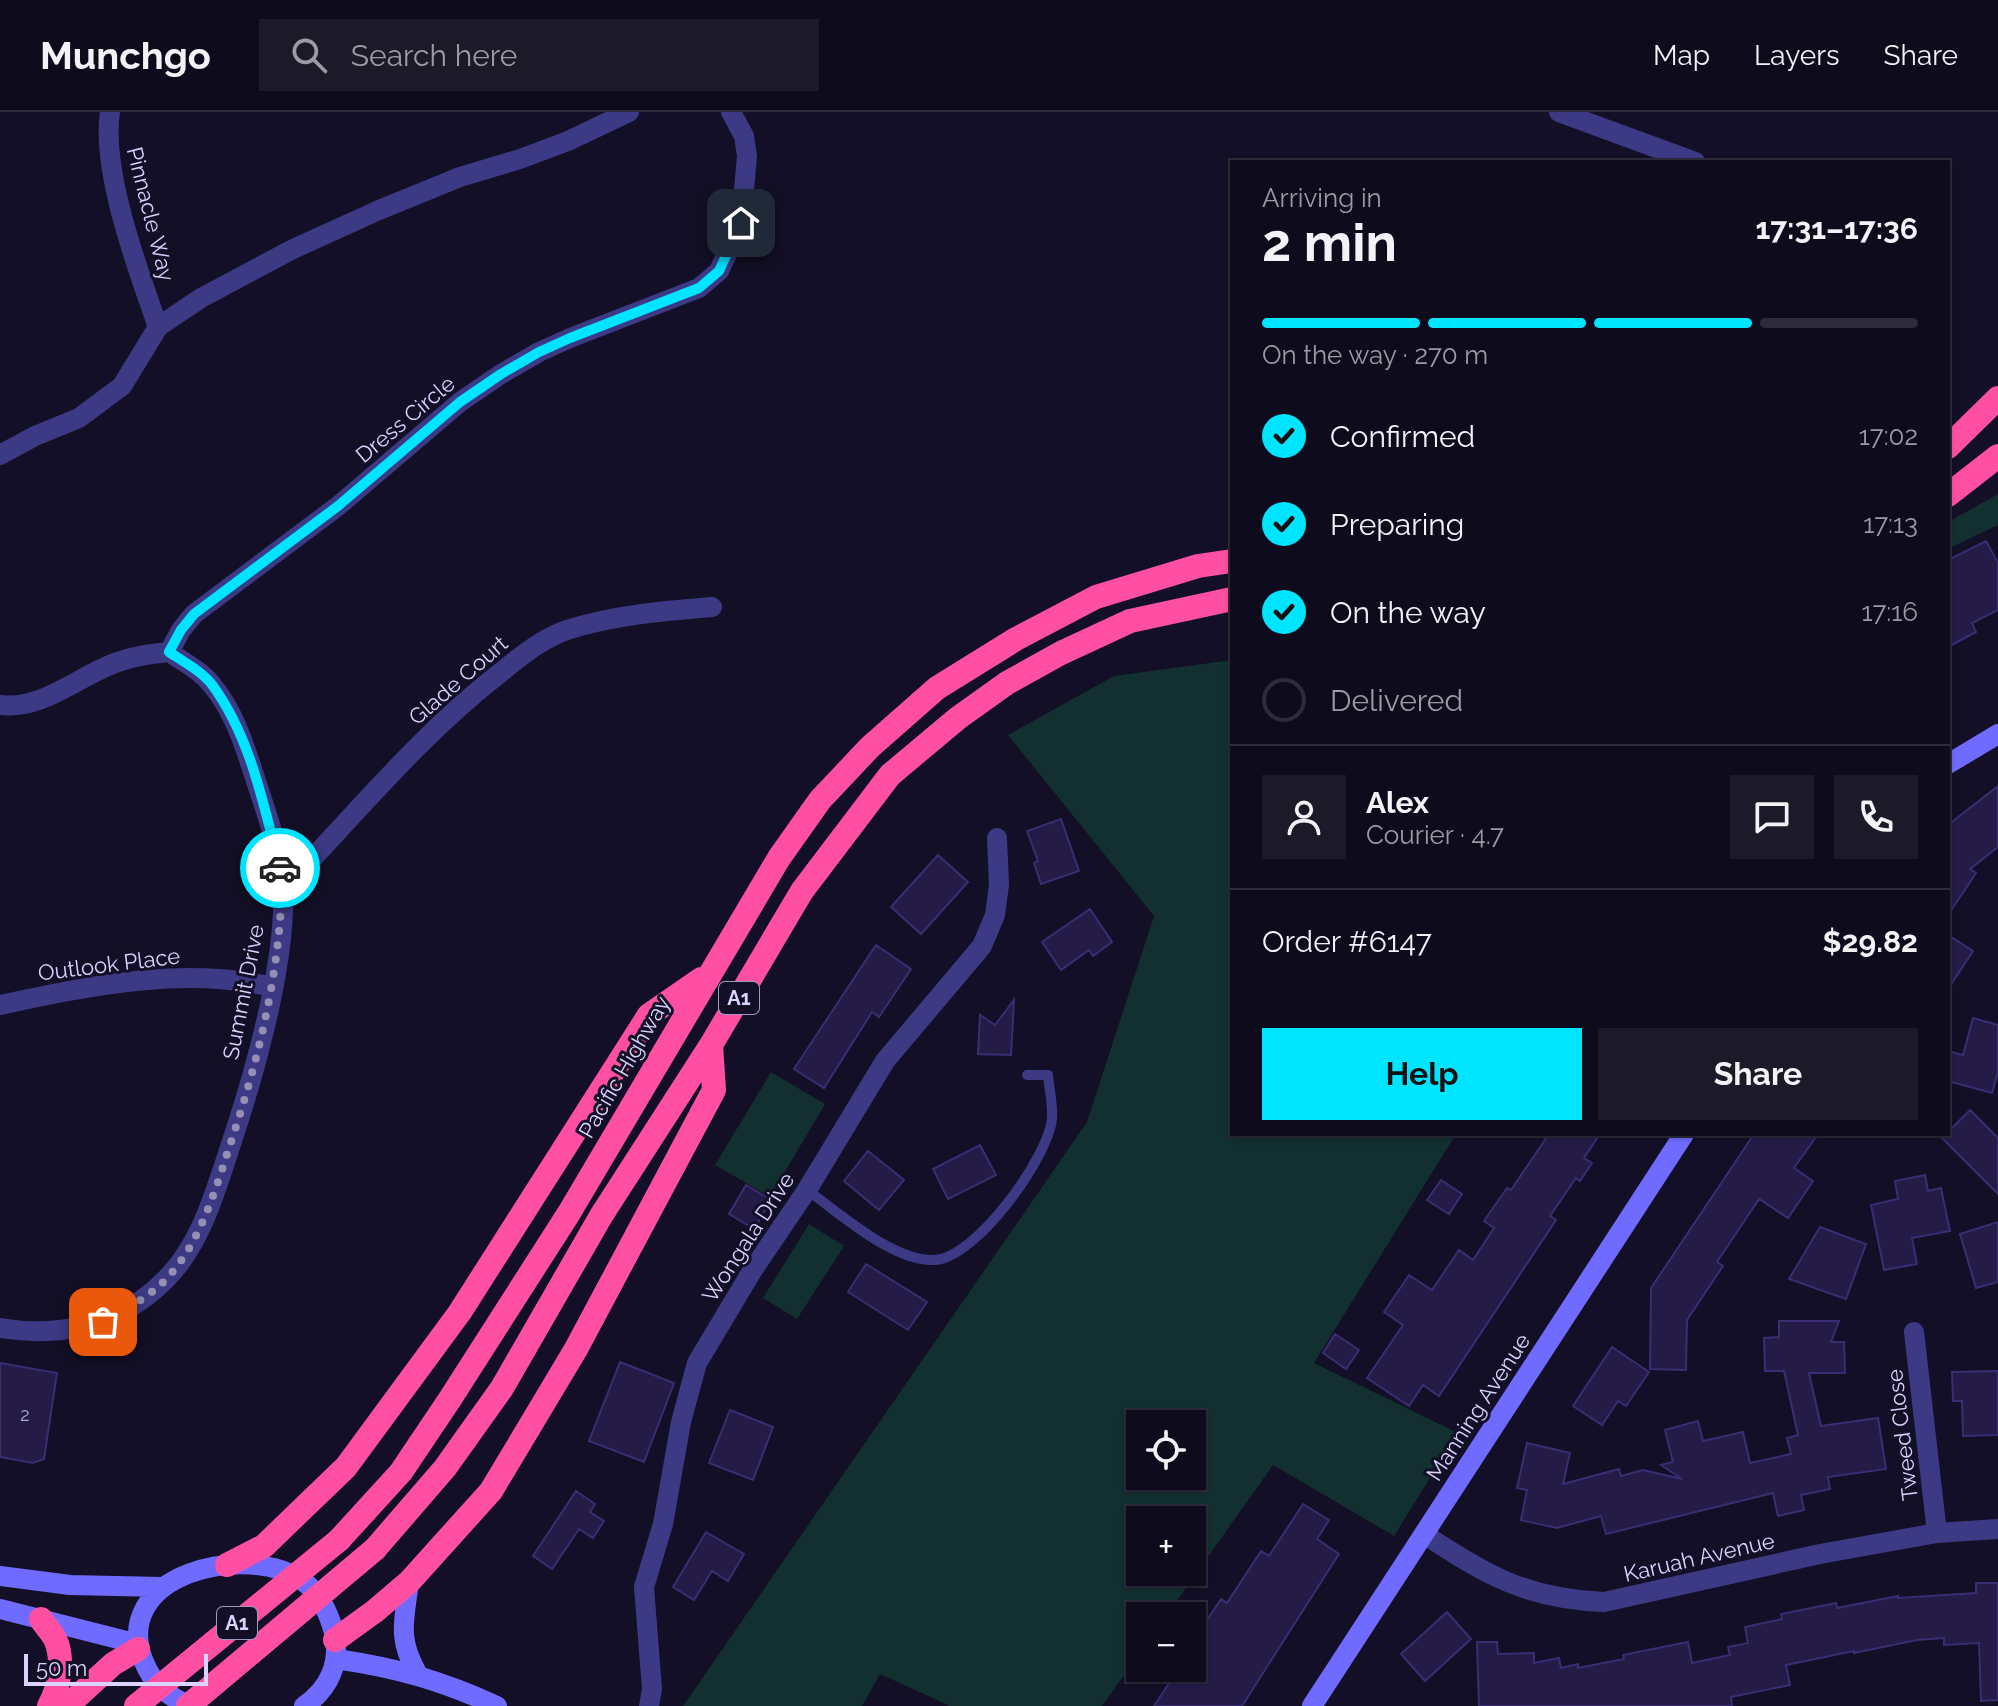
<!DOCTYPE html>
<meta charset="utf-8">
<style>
body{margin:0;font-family:Raleway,sans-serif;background:#1c1929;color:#f1f3f6;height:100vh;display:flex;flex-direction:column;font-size:30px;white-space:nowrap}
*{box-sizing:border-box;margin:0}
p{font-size:26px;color:#9b9ba3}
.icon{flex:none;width:44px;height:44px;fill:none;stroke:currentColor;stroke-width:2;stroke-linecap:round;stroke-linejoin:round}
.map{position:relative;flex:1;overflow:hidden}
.details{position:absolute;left:1230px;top:48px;width:720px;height:976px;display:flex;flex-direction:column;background:#0e0b1c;border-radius:0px;box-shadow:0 2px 6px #0004,0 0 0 2px #2e2b3b}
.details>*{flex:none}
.controls{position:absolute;left:1126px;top:1298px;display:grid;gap:16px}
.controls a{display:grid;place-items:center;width:80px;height:80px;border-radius:0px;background:#0e0b1c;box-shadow:0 2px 6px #0004,0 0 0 2px #2e2b3b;font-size:40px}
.scale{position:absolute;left:24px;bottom:20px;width:184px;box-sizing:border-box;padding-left:8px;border:4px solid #d9d4ff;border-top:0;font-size:22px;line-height:28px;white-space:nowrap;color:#d9d4ff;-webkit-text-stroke:6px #130f26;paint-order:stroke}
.pin{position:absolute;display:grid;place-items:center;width:68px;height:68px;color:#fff;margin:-34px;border-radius:16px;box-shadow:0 4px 12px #0006}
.courier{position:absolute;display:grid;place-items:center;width:80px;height:80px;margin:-40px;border:6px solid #00e5ff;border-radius:50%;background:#fff;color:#222;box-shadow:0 2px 10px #0007}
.overview em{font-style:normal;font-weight:700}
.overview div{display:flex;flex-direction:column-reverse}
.overview{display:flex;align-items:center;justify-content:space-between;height:136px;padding:0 32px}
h1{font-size:52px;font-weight:700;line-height:60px}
.bar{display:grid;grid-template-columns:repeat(4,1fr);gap:12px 8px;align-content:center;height:96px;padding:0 32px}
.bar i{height:10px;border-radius:6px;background:#2e2b3b}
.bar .current{background:#00e5ff}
.bar p{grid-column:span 4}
.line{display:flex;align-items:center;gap:20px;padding:0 32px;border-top:2px solid #2e2b3b}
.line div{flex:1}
.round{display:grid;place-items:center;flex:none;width:84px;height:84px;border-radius:0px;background:#1c1929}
ol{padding:0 32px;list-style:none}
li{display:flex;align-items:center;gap:24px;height:88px}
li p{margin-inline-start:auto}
li .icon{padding:8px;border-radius:50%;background:#00e5ff;color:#111;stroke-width:4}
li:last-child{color:#9b9ba3}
li i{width:44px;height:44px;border:4px solid #2e2b3b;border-radius:50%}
.cta{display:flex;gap:16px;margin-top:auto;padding:16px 32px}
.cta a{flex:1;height:92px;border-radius:0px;background:#00e5ff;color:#111;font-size:32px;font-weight:700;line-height:92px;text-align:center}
.cta a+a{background:#1c1929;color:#f1f3f6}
header{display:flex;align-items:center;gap:48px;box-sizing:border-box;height:112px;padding:0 40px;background:#0e0b1c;border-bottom:2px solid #2e2b3b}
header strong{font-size:38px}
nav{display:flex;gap:44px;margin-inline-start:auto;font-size:28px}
.search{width:560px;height:72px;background:#1c1929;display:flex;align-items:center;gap:20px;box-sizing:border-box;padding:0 28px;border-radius:0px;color:#9b9ba3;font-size:30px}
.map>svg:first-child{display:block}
.green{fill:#12302f;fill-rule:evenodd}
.building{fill:#241b47;stroke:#3b2d73;stroke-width:2}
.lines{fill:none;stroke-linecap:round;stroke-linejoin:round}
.lane{stroke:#3d3a85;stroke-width:10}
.street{stroke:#3d3a85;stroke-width:20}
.secondary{stroke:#6f6bff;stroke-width:20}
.highway{stroke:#ff4fa3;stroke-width:24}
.highway-bridge{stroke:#ff4fa3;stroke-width:24}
.done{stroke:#948fb3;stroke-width:8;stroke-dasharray:0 14.4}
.route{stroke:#00e5ff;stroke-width:10}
.labels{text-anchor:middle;stroke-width:6;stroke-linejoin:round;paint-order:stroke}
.number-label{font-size:18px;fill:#aca6d1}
.shield{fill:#130f26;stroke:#9e99be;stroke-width:2}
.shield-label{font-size:20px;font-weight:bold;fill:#d9d4ff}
.street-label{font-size:22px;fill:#d9d4ff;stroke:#130f26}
</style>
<header>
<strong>Munchgo</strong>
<div class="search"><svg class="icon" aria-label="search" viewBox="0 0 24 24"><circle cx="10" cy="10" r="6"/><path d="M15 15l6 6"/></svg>Search here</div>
<nav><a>Map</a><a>Layers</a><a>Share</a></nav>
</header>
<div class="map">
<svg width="1998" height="1594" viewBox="0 0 1998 1594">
<rect width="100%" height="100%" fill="#130f26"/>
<path class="green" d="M1998,382V413L1948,437V410Z
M1232,548V1022H1456L1314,1251L1458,1321L1394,1424L1273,1353L1166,1504H1140V1541L1102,1594H950L880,1562L862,1594H683L1087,1010L1154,804L1008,623L1114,564ZM1140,1312H1192V1364H1140ZM1192,1408V1460H1140V1408Z
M771,960L825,992L770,1085L715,1053Z
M809,1112L844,1134L797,1207L763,1186Z"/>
<path class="building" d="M1986,429L1998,451V498L1972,511L1976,520L1948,535V448Z
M1998,674V735L1970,757L1976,761L1948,803V713Z
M1061,707L1079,759L1041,772L1034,751L1038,749L1027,719Z
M938,743L968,770L921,822L891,795Z
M1090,797L1112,830L1093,844L1089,838L1061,858L1042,830Z
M1948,823L1973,839L1948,877Z
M876,833L911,857L879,905L872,900L824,976L794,957Z
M1014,888L1011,943L978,942L980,903L995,913Z
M1973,906L1998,913V960L1992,981L1948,969V939L1963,943Z
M1970,998L1998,1026V1082L1942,1026Z
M1549,1022H1600L1584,1046L1592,1051L1580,1069L1576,1066L1550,1104L1556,1108L1439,1284L1423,1273L1409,1294L1367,1266L1403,1213L1384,1200L1409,1163L1432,1178L1459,1138L1473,1148L1494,1116L1484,1109L1507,1076L1511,1078Z
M1754,1022H1818L1794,1056L1813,1069L1788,1106L1759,1087L1717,1150L1723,1154L1687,1208L1686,1258L1650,1257L1651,1176Z
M980,1033L996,1063L948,1087L933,1057Z
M868,1039L904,1068L879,1098L844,1069Z
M1925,1063L1928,1079L1941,1076L1950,1119L1912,1126L1917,1152L1884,1158L1871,1093L1898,1087L1895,1069Z
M1441,1068L1462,1082L1449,1102L1427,1088Z
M746,1073L771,1088L754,1117L729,1102Z
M1998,1110V1170L1976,1176L1960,1122Z
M1820,1115L1866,1132L1846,1187L1789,1167Z
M866,1152L927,1190L908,1218L848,1180Z
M1779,1209H1839L1831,1230H1844L1845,1261H1809L1821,1314L1878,1306L1886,1357L1828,1365L1830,1377L1801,1383L1804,1398L1778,1404L1773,1381L1606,1422L1601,1404L1557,1416L1521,1408L1527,1378L1517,1376L1527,1331L1570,1341L1563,1372L1619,1357L1621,1364L1643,1358L1682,1367L1661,1353L1673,1350L1665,1318L1698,1309L1703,1329L1743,1320L1750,1351L1791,1342L1787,1326L1798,1323L1784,1259H1765L1764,1226L1779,1225Z
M1335,1222L1359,1238L1346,1257L1323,1241Z
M1612,1235L1649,1260L1626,1294L1618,1289L1602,1313L1573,1294Z
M620,1250L674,1271L644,1350L589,1329Z
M0,1251L57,1261L44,1347L33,1351L0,1345Z
M1998,1259V1323L1963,1324L1962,1289H1953L1952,1260Z
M730,1298L773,1315L753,1368L709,1351Z
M576,1379L595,1392L590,1400L604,1409L593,1426L579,1417L552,1457L533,1444Z
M1303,1392L1329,1408L1317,1427L1339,1442L1242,1594H1154L1179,1556H1192V1531L1221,1487L1227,1491L1261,1439L1269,1444Z
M706,1420L744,1442L728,1469L712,1459L694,1488L673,1475Z
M1976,1471H1998V1588L1981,1589L1979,1531L1944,1533V1526L1917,1528L1854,1541V1539L1786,1553L1790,1573L1731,1585L1732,1594H1479L1477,1530H1497L1498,1542L1534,1541V1551L1559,1546L1561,1556L1578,1552V1556L1624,1547L1623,1543L1688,1530L1692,1551L1730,1543L1728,1535L1748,1531L1745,1515L1782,1507L1781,1502L1836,1491L1837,1496L1898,1484V1486L1976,1481Z
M1447,1500L1471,1527L1425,1569L1401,1542Z"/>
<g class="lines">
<path class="lane" d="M807,1078C841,1102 893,1150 935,1148C976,1146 1049,1045 1052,1006C1053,992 1049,976 1048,963H1027"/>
<path class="street" d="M110,0C101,59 138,158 158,215
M1559,0L1695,50
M0,343L35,324L79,306L122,274L158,215L201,186L293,137L379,98L460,65L520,47L568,29L629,0
M169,540L181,518L194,502L338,394L460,290L501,262L539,240L570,226L699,176L719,159L741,111L747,44L744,24L731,0
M0,593C43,598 77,565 115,551C133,544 150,542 169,540
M282,765L294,761L309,750C370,685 429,616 500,561C521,544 541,527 567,518C614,503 663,499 712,495
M0,893C90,874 181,854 272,875
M0,1216C62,1226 121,1213 166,1167C203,1130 217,1073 233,1026C256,956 290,837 282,765C278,732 265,697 255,666C245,635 234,599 212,573C201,559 184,550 169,540
M1914,1220L1937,1421
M1424,1422C1487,1464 1528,1487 1604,1490L1820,1442L1937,1421L1998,1417
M649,1594L652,1577L644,1475L663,1412L681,1310L697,1251L752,1159L807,1078L885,949L982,834L995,803L999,773L997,726"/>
<path class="secondary" d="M1948,652L1998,622
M0,1464L70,1473L162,1475
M409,1470C404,1510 397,1526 418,1563
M0,1497L138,1532
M336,1547C397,1556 440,1568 497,1594
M191,1594C168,1585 153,1572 144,1550C108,1462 247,1429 303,1469C320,1482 329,1501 334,1521C341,1551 329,1577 304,1594
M1312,1594L1684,1022"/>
<path class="highway" d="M1948,335L1998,286
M1948,383L1998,344
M339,1428L401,1360L450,1287L569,1101L779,746L820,688L870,635L937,576L1016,527L1096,485L1198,454L1232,449
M375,1437L445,1356L502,1276L601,1104L711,933L802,779L890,663L958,606L1007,571L1061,541L1130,509L1232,487
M227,1453L264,1434L346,1355L460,1200L649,903L701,867
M41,1507C45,1514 53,1521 56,1529C64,1549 59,1576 49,1594
M335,1528L375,1499L409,1470L491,1379L576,1237L714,978L711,933
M67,1594L113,1552L138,1537"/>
<path class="highway-bridge" d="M136,1594L339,1428
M188,1594L375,1437"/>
</g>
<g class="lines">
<path class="done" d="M103,1210C126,1197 150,1185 168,1165C199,1131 214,1083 228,1039C258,950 281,859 282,765L280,756"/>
<path class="route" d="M280,756C264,695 251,626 213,574C203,560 184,550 169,540L181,518L194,502L338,394L460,290L501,262L539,240L570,226L699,176L719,159L741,111"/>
</g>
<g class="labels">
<g class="number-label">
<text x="25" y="1309">2</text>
</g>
<g class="shield">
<rect x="719" y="870" width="40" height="32" rx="6"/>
<rect x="217" y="1495" width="40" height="32" rx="6"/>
</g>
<g class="shield-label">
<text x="739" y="893">A1</text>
<text x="237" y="1518">A1</text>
</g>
<g class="street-label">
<text transform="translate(151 102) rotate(76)" y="8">Pinnacle Way</text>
<text transform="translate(405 307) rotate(-40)" y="8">Dress Circle</text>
<text transform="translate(458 568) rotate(-41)" y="8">Glade Court</text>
<text transform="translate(109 852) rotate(-7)" y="8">Outlook Place</text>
<text transform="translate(243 880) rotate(-79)" y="8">Summit Drive</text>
<text transform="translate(624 955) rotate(-60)" y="8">Pacific Highway</text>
<text transform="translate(748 1125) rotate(-57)" y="8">Wongala Drive</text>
<text transform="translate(1478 1295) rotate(-57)" y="8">Manning Avenue</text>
<text transform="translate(1902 1323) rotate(-97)" y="8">Tweed Close</text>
<text transform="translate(1699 1445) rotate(-13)" y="8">Karuah Avenue</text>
</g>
</g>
</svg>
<div class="controls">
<a><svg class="icon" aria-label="locate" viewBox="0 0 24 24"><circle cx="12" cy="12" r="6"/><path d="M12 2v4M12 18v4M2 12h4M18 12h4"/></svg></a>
<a>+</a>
<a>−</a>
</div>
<div class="scale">50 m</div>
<div class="pin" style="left:103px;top:1210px;background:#ea580c"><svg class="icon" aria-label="bag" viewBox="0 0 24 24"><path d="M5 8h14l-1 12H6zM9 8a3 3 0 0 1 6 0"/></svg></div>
<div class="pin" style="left:741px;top:111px;background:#1f2937"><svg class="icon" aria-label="home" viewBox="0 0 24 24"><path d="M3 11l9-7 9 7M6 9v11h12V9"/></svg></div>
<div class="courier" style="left:280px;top:756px"><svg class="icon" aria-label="car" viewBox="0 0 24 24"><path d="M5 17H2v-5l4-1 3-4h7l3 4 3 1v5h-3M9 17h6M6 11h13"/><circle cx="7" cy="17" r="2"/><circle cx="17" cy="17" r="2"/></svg></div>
<section class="details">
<div class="overview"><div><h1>2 min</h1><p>Arriving in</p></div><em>17:31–17:36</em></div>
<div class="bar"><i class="current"></i><i class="current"></i><i class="current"></i><i></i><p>On the way · 270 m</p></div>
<ol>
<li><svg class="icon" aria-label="check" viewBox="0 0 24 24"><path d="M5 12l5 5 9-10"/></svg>Confirmed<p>17:02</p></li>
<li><svg class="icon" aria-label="check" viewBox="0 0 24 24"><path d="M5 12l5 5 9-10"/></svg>Preparing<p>17:13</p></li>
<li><svg class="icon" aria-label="check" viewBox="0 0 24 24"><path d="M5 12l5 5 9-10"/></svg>On the way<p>17:16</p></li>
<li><i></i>Delivered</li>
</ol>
<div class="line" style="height:144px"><a class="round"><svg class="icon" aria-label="person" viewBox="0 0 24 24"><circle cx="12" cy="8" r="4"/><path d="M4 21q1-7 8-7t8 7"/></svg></a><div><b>Alex</b><p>Courier · 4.7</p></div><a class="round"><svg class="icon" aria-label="chat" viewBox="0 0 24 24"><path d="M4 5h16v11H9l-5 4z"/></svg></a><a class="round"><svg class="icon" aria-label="phone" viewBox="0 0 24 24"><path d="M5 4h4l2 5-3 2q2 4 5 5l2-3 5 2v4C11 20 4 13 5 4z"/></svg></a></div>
<div class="line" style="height:104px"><div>Order #6147</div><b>$29.82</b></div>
<div class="cta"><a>Help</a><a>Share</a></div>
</section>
</div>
